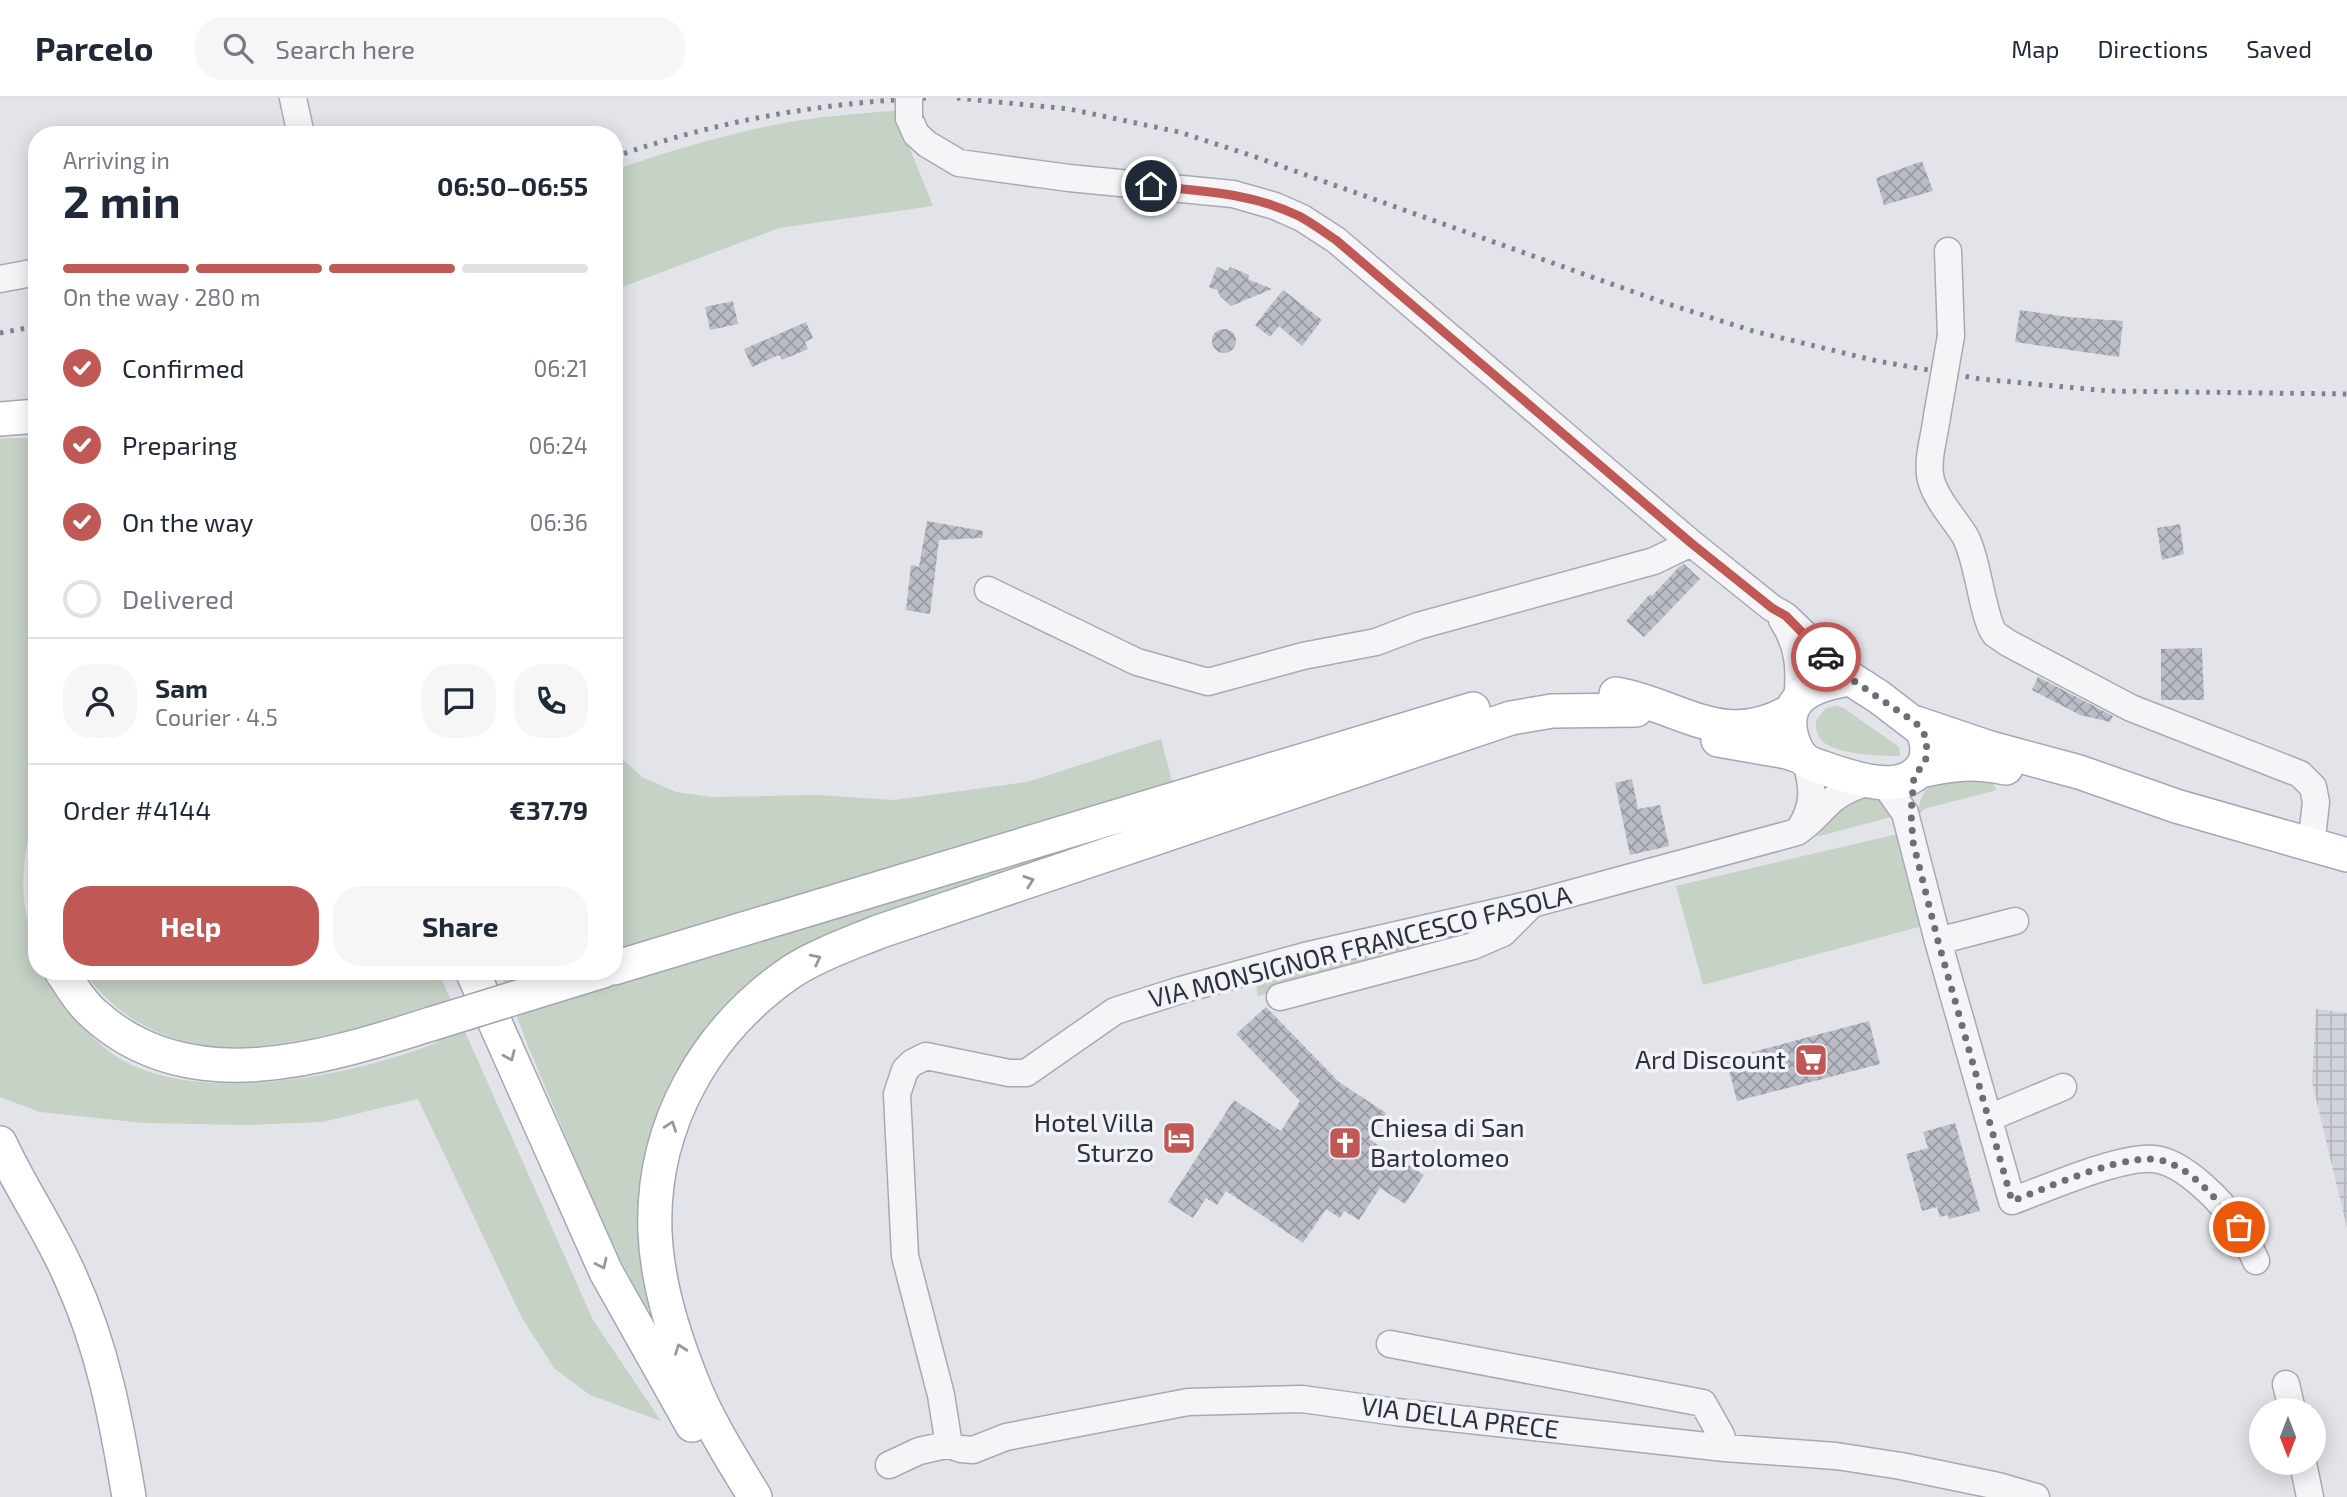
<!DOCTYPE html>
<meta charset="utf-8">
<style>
body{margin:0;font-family:"Exo 2",sans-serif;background:#f6f6f7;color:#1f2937;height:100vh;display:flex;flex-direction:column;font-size:26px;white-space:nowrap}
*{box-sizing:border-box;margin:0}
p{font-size:23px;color:#747a83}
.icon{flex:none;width:38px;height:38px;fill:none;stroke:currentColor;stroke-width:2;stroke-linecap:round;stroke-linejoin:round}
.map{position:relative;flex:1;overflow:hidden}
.panel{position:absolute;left:28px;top:28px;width:595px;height:854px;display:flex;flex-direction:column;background:#fff;border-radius:28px;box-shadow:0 4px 18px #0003}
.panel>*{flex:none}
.needle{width:46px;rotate:180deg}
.tools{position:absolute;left:2249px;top:1300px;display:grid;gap:14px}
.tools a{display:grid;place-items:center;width:77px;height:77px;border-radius:50%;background:#fff;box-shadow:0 4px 18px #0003;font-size:35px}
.pin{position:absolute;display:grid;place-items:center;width:60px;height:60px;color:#fff;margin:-30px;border:4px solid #fff;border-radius:50%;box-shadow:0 2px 7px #0007}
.courier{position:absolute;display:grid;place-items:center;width:70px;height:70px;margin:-35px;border:5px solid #c05856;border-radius:50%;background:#fff;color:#222;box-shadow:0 2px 9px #0007}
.headline em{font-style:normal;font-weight:700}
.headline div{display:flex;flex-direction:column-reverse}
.headline{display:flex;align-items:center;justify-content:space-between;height:119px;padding:0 35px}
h1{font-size:46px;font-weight:700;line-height:52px}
.bar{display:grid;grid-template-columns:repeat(4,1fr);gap:10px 7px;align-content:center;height:84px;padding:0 35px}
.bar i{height:9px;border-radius:5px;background:#e0e1e3}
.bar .active{background:#c05856}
.bar p{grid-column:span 4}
.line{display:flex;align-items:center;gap:18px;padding:0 35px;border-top:2px solid #e0e1e3}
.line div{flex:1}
.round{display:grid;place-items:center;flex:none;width:74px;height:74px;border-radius:28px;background:#f6f6f7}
ol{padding:0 35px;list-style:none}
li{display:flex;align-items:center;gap:21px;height:77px}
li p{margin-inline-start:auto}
li .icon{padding:7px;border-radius:50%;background:#c05856;color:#fff;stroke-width:4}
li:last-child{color:#747a83}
li i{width:38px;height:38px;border:4px solid #e0e1e3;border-radius:50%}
.primary-button{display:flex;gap:14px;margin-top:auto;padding:14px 35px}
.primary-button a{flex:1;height:80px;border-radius:28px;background:#c05856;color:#fff;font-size:28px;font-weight:700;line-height:80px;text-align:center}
.primary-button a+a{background:#f6f6f7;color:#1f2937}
header{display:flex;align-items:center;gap:42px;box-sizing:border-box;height:98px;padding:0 35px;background:#fff;border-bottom:2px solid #e0e1e3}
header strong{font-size:33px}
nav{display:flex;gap:38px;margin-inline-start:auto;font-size:24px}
.search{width:490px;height:63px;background:#f6f6f7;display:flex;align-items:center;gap:18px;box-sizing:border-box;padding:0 24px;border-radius:28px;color:#747a83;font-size:26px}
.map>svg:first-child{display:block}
.industrial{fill:url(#industrial-grid)}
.green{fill:#c6d2c5}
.building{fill:url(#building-cross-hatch)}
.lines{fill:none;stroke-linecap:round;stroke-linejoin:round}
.minor-casing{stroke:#a8aab3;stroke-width:29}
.major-casing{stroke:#a3a7b4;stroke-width:36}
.minor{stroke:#f5f5f8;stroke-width:26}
.major{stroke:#fff;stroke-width:33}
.rail{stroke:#7e8291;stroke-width:5;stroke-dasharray:3.5 7;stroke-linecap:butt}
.minor-bridge-casing{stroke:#a8aab3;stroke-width:29;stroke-linecap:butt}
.major-bridge-casing{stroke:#a3a7b4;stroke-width:36;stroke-linecap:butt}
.minor-bridge{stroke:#f5f5f8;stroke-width:26}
.major-bridge{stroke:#fff;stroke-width:33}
.oneway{stroke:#9698a0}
.done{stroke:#6c6f7b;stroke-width:7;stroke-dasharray:0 12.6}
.route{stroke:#c05856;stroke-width:9}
.labels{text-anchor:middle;stroke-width:7;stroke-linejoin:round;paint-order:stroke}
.street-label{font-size:26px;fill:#2c3040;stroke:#f2f3f7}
.poi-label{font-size:26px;fill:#2c3040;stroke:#f2f3f7;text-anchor:end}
</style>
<header>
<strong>Parcelo</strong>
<div class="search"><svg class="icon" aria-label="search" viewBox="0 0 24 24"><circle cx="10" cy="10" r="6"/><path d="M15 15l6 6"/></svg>Search here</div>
<nav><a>Map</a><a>Directions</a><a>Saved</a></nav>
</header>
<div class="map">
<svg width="2347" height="1399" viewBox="0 0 2347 1399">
<defs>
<pattern id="industrial-grid" width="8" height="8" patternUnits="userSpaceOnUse" patternTransform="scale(1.75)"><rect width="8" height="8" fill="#d1d3db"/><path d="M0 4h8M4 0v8" fill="none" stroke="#b4b5bd"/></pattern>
<pattern id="building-cross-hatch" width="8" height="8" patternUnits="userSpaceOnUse" patternTransform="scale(1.75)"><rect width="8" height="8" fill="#babdc5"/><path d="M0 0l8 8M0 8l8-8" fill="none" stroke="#979aa1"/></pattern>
</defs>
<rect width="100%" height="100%" fill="#e3e4e9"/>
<path class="industrial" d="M2316,911L2347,915V1130L2312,984Z"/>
<path class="green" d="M901,12V29L933,108L779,130L614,192V72C667,54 719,38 774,27C816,18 859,16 901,12Z
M0,340H37V707C27,741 20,773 25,809C28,831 37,851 37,873H45C61,903 80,930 107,952C185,1013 355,978 438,944L431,926L413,918C374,928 334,940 294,947C217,961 129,942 84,873H438L593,1222L661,1323L590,1297L554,1270L522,1220L418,1001L322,1024L248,1027L144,1025L40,1014L0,999Z
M1836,608L1844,610L1899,649L1900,658C1881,658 1829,657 1819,639C1816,634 1816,628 1816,622L1826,610Z
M1161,641L1173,687L614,852V653L642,679L676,694L712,699L817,697L894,702L1027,684Z
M1949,674L1992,684L1997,692L1924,711L1918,718C1921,691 1927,688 1949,674Z
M1861,698C1877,701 1885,705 1895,718L1816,739L1837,710Z
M1175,717L863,828L691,957L652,1209L647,1212L607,1137L526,943L500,873H544L523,880L534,911Z
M1902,735L1926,827L1703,887L1676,788Z
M1491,831L1389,863L1385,847L1447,834Z
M1376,849L1381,866L1258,898L1255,880Z"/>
<path class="building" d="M1922,63L1933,93L1884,107L1876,80Z
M1217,169L1228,173L1230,169L1249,177L1248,181L1272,191L1231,208L1221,199L1217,192L1209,189Z
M1283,192L1322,222L1302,248L1279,228L1270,239L1255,227Z
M733,203L738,226L710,232L705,209Z
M2020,212L2068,219L2123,223L2119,259L2015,244Z
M806,224L813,240L805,244L808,251L782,262L779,257L752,269L744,251Z
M1212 243a12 12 0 1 1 24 0a12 12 0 1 1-24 0Z
M927,423L983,433L982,440L939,442L930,516L906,512L911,467L919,469Z
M2180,426L2184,456L2162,462L2157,430Z
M1684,466L1700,481L1644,539L1626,523L1650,496L1652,498L1679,469Z
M2202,550L2204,602H2161V551Z
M2038,579L2113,618L2110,624L2080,617L2032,592Z
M1632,681L1638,711L1660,707L1669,748L1630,757L1615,685Z
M1266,909L1339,984L1386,1015L1369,1041L1424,1077L1405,1106L1380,1090L1359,1122L1344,1113L1340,1120L1326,1111L1303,1145L1226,1093L1217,1107L1206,1100L1193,1120L1168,1104L1234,1002L1281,1033L1300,1003L1236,936Z
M1869,923L1880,966L1737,1003L1726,961Z
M1955,1025L1980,1113L1949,1121L1948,1117L1940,1119L1937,1109L1922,1113L1906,1056L1928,1050L1923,1034Z"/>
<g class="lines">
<defs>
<path id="minor" d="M293,0L301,37
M909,20L916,36L927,46L959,65L1069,80L1233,96L1275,108L1302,120L1336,142L1691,445L1772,510L1786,518L1851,581
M1948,153L1951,238
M0,181L37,174
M1937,318C1935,337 1926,363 1931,382C1937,403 1954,420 1965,438C1978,461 1983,522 1995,536C1999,539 2004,542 2008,545L2131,610L2300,676L2313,689L2316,704L2311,748
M988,492L1137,564L1208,584L1303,558L1376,544L1418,528L1654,463L1691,445
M1782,522C1800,549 1800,573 1797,604
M1883,684L1905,715L1938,843L2012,1103C2045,1091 2122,1057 2154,1061C2184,1064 2224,1105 2239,1130C2246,1140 2251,1152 2256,1163
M1800,730C1815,707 1813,689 1806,664
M1938,843L2015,823
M1280,899L1473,848L1503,835L1532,806
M1989,1020L2063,989
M1390,1246L1703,1305L1721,1337L1725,1350
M2286,1286L2292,1312
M949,1347L941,1297L905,1158L897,996L905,972L912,965L926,958L1009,975H1026L1115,913L1181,892L1305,858L1532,806L1797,734C1811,725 1819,714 1831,703C1842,693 1857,688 1871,683
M2303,1365L2310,1399
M889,1367L919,1353L937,1349L949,1347L961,1351L973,1352L1006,1339L1188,1304L1302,1301L1396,1314L1725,1350L1836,1358L1901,1368L1998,1388L2036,1399"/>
<path id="major" d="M0,321L37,318
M1851,581L1879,599L1922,632C1927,643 1930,655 1923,667C1905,698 1856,681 1829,672C1822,669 1811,667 1805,662C1793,652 1786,627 1792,612C1800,590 1830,584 1851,581Z
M1616,596C1682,608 1722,652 1791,613
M1916,625L1990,650L2079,674L2176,708L2347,757
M1718,642L1787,654L1802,659
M1919,673C1952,666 1973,663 2006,670
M614,870L1473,611
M61,873C71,888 81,905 94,916C189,1003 324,960 431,926
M472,873L606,1174L692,1327
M528,896L603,873
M0,1045C21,1091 50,1132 70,1178C103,1250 116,1321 129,1399
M755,1399C732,1361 708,1324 692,1283C673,1236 657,1185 655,1134C651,1028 705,933 791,874C817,857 849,846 878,834L1511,620L1552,613L1636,612"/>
</defs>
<use href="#minor" class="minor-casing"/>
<use href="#major" class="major-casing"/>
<use href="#minor" class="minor"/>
<use href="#major" class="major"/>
<path class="rail" d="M957,0L1069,11L1179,34L1250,57L1662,204L1753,233L1877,263L1980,281L2109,293L2347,296
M614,59C716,23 819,5 927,0
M0,235L37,228"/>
<defs>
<path id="minor-bridge" d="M909,0V20
M1937,318L1951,238"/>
<path id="major-bridge" d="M431,926L528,896"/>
</defs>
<use href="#minor-bridge" class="minor-bridge-casing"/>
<use href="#major-bridge" class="major-bridge-casing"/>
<use href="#minor-bridge" class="minor-bridge"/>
<use href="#major-bridge" class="major-bridge"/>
</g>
<defs><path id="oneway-chevron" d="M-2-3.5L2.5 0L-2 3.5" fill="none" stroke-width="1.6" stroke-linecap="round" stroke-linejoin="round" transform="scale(1.75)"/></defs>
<g class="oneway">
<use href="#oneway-chevron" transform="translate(1029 783) rotate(-19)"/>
<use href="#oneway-chevron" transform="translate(816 861) rotate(-27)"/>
<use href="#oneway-chevron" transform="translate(510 958) rotate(66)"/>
<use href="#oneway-chevron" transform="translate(671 1028) rotate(-71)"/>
<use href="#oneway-chevron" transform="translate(602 1166) rotate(65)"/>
<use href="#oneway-chevron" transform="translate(680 1251) rotate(-110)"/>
</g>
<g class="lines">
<path class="done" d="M1826,559L1851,581L1916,625L1926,639L1927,657L1924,666L1914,678L1911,715L1913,744L1938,843L2012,1103C2048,1090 2133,1050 2167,1064C2197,1075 2220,1106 2239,1129"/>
<path class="route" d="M1151,88C1202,93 1252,95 1299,118C1312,125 1324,134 1336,142L1691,445L1772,510L1786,518L1826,559"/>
</g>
<defs>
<symbol id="supermarket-square" viewBox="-11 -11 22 22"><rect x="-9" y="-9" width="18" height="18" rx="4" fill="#c05856" stroke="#f2f3f7"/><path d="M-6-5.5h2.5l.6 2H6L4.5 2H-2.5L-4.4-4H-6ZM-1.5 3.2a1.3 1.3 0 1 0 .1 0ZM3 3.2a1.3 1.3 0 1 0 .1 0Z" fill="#fff"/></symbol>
<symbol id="hotel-square" viewBox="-11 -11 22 22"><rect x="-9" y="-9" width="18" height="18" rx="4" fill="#c05856" stroke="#f2f3f7"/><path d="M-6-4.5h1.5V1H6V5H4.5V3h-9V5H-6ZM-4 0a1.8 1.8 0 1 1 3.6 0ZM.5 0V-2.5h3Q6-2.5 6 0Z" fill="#fff"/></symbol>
<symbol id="church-square" viewBox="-11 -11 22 22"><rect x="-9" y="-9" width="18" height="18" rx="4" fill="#c05856" stroke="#f2f3f7"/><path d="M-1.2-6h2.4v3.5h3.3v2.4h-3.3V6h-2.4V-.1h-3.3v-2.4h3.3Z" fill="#fff"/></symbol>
</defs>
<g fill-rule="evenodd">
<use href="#supermarket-square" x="1792" y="943" width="38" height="38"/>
<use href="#hotel-square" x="1160" y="1021" width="38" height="38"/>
<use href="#church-square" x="1326" y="1026" width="38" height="38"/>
</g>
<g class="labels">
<g class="street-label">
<text transform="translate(1360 849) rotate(-14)" y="9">VIA MONSIGNOR FRANCESCO FASOLA</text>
<text transform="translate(1460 1320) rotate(7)" y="9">VIA DELLA PRECE</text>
</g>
<g class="poi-label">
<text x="1786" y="971">Ard Discount</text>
<text x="1154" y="1034">Hotel Villa<tspan x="1154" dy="30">Sturzo</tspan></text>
<text x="1370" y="1039" text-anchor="start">Chiesa di San<tspan x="1370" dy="30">Bartolomeo</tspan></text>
</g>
</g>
</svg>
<div class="tools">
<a><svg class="needle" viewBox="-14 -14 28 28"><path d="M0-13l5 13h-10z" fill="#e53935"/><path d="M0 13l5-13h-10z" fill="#747a83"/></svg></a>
</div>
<div class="pin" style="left:2239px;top:1129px;background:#ea580c"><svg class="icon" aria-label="bag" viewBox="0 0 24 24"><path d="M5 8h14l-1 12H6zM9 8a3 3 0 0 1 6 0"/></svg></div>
<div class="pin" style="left:1151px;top:88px;background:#1f2937"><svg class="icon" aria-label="home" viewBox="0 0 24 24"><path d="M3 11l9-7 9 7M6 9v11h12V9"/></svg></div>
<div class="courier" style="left:1826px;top:559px"><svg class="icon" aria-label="car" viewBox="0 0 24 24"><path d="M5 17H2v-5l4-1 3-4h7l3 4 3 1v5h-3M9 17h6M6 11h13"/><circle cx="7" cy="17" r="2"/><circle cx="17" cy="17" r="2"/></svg></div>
<section class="panel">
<div class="headline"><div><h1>2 min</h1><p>Arriving in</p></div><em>06:50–06:55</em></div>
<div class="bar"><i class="active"></i><i class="active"></i><i class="active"></i><i></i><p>On the way · 280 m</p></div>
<ol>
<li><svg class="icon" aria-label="check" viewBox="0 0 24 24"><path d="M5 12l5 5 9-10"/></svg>Confirmed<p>06:21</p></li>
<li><svg class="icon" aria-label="check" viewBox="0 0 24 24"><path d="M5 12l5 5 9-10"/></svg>Preparing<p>06:24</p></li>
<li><svg class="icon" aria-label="check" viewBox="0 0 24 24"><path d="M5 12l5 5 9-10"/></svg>On the way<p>06:36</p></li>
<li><i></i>Delivered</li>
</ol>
<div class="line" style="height:126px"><a class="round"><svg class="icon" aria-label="person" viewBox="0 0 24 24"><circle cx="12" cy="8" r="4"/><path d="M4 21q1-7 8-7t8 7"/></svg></a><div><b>Sam</b><p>Courier · 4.5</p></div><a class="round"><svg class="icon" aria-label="chat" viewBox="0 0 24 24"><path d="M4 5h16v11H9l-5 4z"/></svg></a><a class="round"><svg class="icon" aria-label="phone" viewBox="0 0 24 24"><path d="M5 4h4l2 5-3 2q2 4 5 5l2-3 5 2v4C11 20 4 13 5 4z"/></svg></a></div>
<div class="line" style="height:91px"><div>Order #4144</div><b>€37.79</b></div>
<div class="primary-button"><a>Help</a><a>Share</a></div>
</section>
</div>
